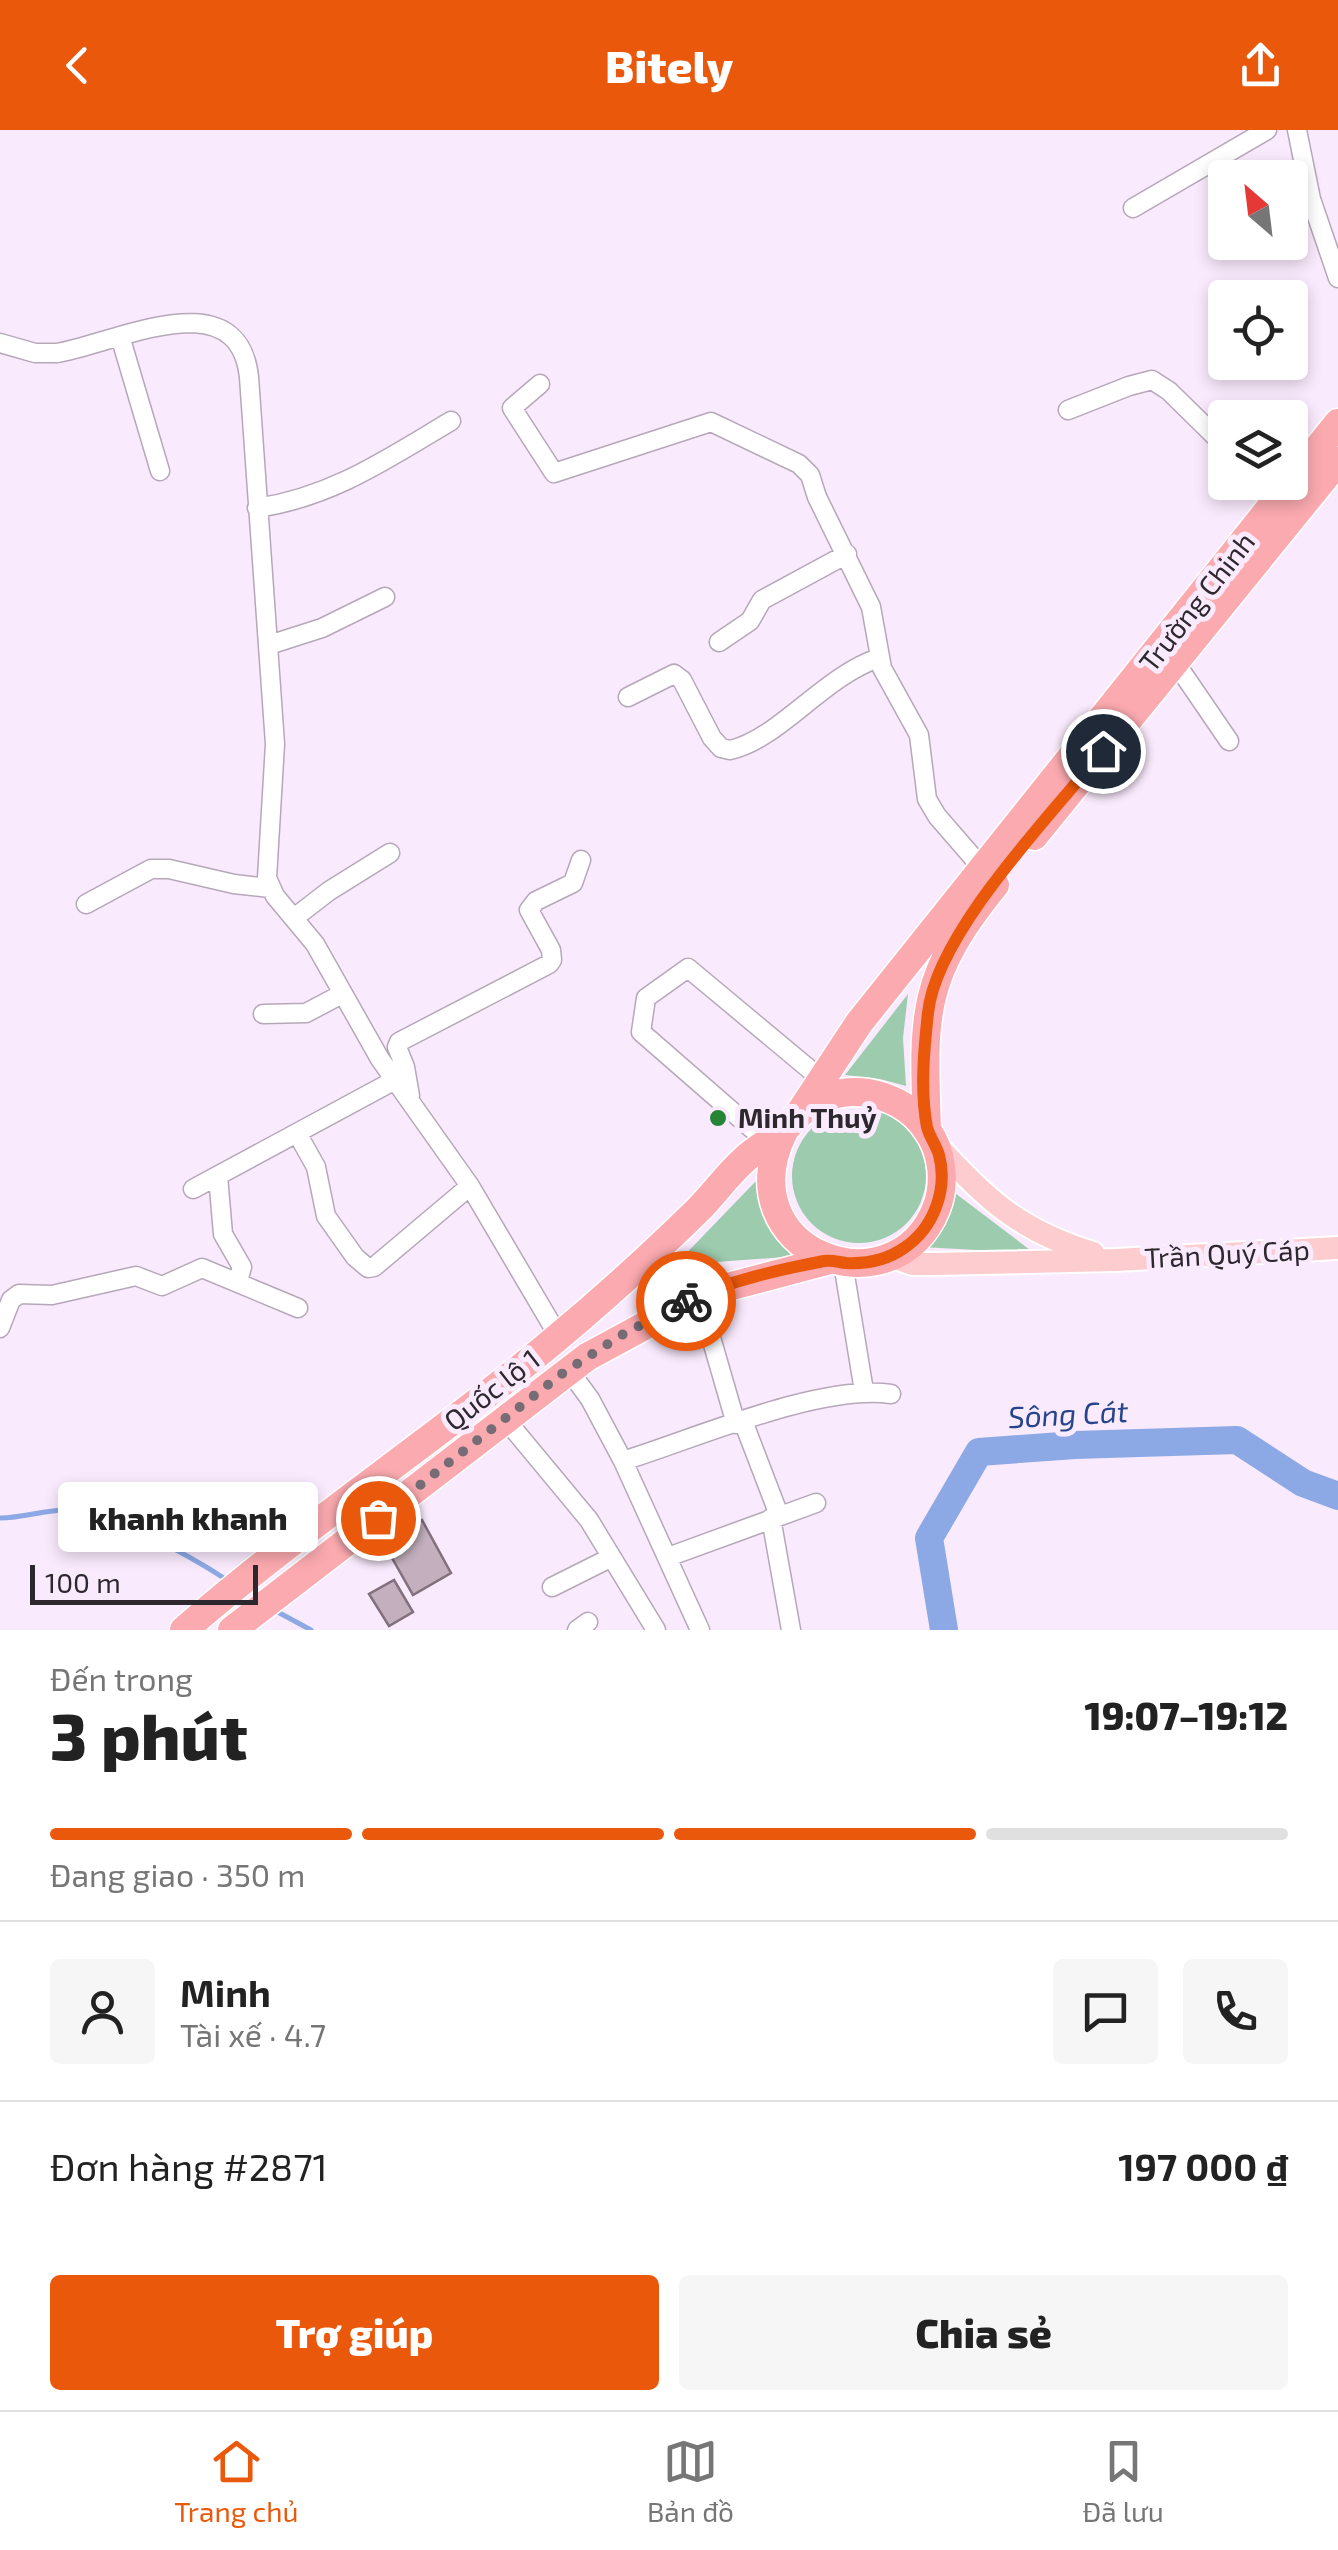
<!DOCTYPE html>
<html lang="vi">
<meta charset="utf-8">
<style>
body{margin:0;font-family:"Exo 2",sans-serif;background:#f6f6f6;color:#222;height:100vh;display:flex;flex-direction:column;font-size:38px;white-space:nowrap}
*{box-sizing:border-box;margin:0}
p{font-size:32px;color:#767676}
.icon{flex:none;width:55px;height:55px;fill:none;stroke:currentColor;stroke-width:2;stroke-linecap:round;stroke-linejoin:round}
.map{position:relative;height:1500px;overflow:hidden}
.drawer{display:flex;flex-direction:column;background:#fff;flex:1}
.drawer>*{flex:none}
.needle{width:65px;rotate:332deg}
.controls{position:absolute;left:1208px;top:30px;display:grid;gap:20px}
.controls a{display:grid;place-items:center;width:100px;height:100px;border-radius:10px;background:#fff;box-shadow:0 5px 15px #0003;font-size:50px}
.scale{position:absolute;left:30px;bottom:25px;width:228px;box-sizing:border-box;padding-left:10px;border:5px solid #2d282e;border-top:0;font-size:28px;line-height:35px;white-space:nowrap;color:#2d282e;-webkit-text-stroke:8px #faeafd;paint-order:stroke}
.pin{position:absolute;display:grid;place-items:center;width:85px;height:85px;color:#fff;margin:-42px;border:5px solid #fff;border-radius:50%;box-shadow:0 2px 10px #0007}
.courier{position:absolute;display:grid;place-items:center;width:100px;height:100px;margin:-50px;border:8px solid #ea580c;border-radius:50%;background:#fff;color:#222;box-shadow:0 2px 12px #0007}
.bubble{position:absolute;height:70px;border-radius:10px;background:#fff;box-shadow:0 5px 15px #0003;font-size:32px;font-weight:800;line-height:70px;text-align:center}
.headline em{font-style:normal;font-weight:800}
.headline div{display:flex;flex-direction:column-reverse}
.headline{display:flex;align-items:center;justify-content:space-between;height:170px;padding:0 50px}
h1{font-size:65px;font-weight:800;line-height:75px}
.bar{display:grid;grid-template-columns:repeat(4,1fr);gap:15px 10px;align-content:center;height:120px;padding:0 50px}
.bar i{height:12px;border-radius:8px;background:#e0e0e0}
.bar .on{background:#ea580c}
.bar p{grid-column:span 4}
.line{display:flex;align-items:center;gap:25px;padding:0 50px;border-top:2px solid #e0e0e0}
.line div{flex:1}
.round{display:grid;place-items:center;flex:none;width:105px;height:105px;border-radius:10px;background:#f6f6f6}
.action{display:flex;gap:20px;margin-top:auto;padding:20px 50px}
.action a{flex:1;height:115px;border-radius:10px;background:#ea580c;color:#fff;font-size:40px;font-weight:800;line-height:115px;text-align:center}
.action a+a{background:#f6f6f6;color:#222}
header{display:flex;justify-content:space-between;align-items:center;height:130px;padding:0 50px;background:#ea580c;color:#fff;font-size:45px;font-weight:800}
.tabs{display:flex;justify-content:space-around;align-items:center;height:140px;border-top:2px solid #e0e0e0;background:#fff;font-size:28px;color:#767676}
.tabs a{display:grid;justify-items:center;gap:5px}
.tabs .on{color:#ea580c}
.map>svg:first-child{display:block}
.green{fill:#9dcbae}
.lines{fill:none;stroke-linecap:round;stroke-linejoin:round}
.stream{stroke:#8ca9e5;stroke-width:5}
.river{stroke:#8ca9e5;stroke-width:28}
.building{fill:#c3afbd;stroke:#82707c;stroke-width:2.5}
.minor-casing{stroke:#b6a7b9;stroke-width:21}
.major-casing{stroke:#fff;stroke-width:26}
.highway-casing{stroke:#fff;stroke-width:31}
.minor{stroke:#fff;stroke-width:18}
.major{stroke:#fdcccf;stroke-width:22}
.highway{stroke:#fbaaaf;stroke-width:28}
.done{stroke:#756c76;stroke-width:10;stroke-dasharray:0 18}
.route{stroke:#ea580c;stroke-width:12}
.poi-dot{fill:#268435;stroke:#faeafd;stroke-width:4}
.labels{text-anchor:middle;stroke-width:10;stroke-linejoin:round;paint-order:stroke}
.street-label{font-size:28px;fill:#2d282e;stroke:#faeafd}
.poi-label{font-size:28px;font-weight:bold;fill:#2d282e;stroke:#faeafd;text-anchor:start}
.water-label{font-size:30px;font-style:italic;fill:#27458c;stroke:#faeafd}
</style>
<header><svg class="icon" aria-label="back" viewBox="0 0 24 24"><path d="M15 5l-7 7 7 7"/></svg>Bitely<svg class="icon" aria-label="share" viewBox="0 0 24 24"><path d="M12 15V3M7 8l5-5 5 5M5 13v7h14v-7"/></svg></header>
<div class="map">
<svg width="1338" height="1500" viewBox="0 0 1338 1500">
<rect width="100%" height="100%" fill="#faeafd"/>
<path class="green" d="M908,864L903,908L906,956L880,949L845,945Z
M792 1046a67 67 0 1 1 134 0a67 67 0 1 1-134 0Z
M757,1050C765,1083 772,1104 798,1126L675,1135Z
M951,1060L1034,1123L921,1117L942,1097Z"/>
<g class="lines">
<path class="stream" d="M0,1388C22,1388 42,1381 62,1380C103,1377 192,1427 227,1450
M274,1480L311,1500"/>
<path class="river" d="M944,1500L929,1408L979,1322L1075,1315L1237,1310L1303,1353L1338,1366"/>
</g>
<path class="building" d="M422,1390L451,1443L413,1465L383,1412Z
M394,1450L413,1482L389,1496L369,1464Z"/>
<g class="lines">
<defs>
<path id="minor" d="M1297,0L1311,69L1338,148
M1133,78L1267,0
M120,206L160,341
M0,213L35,223H57C114,214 238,148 249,247L275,614L267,748L275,766L315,814L380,929L470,1056L559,1207
M540,254L512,278L554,343L711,292L799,334L810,345L817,367L871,477L882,538L919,605L927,669L937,686L983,739
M1068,280L1129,256L1152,250L1169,261L1225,316
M1260,352L1277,370
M257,378C332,367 387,329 451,291
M719,512L750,491L762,470L847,424
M269,515L322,498L385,467
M1175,532L1229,611
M628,567L674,544L682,550L712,608L721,618L730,620C778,610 825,545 879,528
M86,774L151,739H169L234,754L270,758
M294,788L329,761L390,723
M263,884L306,883L342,864
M410,966L405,937L397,917L399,912L549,834L552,830L551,820L529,780L536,771L573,753L581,730
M297,1003L316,1037L326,1086L355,1127L368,1138L374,1137L470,1056
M766,1011L641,902L646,868L688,838L820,948
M218,1046L223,1104L242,1137L238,1151
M193,1059L395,950
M843,1133L864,1261
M699,1166L736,1294
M0,1198L11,1170L19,1164L52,1165L136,1146L162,1156L202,1138L298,1178
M568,1239L590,1269L623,1331L700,1500
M506,1290L589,1390L656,1500
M743,1291L779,1385
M623,1331C694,1309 819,1254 891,1264
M771,1388L791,1500
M668,1427L816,1373
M552,1457L610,1428
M577,1500L588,1492"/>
<path id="major" d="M935,1013C985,1069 1020,1101 1093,1123
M890,1126L913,1134H934L1116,1130L1338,1118"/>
<path id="highway" d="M1034,706L1338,331
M801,981L859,893L1338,293
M927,999C923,886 920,847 995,755
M184,1500C303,1396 437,1309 558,1207C606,1167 653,1124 698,1080C714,1064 727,1045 744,1030C756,1018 774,1010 786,998C798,985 809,973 827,967C863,954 906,968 927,1000C943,1022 946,1054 936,1079C893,1185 724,1122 784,1001
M232,1500L587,1227L705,1163L830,1130"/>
</defs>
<use href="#minor" class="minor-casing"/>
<use href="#major" class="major-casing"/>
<use href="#highway" class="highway-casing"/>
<use href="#minor" class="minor"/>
<use href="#major" class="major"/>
<use href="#highway" class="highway"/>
</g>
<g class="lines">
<path class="done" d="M378,1388L563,1243L620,1206L686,1171"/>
<path class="route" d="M686,1171C728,1151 778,1140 824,1131C832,1130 838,1132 846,1133C866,1134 887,1130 904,1118C934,1098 948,1059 939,1025C936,1015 929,1006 927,997C920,961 924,919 928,883C936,803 1051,685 1103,621"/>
</g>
<circle class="poi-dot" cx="718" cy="988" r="10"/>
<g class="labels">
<g class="street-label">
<text transform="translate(1197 472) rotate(-52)" y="10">Trường Chinh</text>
<text transform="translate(1227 1124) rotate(-3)" y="10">Trần Quý Cáp</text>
<text transform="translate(492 1260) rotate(-38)" y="10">Quốc lộ 1</text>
</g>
<g class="poi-label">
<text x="738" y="998">Minh Thuỷ</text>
</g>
<g class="water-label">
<text transform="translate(1068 1285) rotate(-3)" y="10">Sông Cát</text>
</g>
</g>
</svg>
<div class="controls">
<a><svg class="needle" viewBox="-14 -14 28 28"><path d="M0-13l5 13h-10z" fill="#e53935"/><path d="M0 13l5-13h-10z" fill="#767676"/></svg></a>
<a><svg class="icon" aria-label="locate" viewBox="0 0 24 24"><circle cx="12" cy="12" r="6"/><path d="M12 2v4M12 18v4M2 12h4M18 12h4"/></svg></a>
<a><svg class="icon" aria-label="layers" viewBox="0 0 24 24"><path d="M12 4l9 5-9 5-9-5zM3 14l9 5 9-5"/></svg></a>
</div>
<div class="scale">100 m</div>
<div class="pin" style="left:378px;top:1388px;background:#ea580c"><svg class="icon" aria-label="bag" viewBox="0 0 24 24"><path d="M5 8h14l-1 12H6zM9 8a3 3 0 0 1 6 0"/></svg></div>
<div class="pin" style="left:1103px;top:621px;background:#1f2937"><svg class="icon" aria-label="home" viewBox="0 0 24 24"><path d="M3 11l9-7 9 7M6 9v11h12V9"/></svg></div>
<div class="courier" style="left:686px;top:1171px"><svg class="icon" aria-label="bike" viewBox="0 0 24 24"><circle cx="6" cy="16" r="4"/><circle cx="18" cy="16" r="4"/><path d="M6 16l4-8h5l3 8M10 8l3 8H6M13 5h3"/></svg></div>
<div class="bubble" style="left:58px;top:1352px;width:260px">khanh khanh</div>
</div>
<section class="drawer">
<div class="headline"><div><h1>3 phút</h1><p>Đến trong</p></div><em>19:07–19:12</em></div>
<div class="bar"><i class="on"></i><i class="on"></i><i class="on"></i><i></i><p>Đang giao · 350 m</p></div>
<div class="line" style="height:180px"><a class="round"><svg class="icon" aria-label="person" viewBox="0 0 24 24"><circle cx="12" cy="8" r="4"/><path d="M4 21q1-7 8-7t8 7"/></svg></a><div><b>Minh</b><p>Tài xế · 4.7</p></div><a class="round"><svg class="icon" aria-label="chat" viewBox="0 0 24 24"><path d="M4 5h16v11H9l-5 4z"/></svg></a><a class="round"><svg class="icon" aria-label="phone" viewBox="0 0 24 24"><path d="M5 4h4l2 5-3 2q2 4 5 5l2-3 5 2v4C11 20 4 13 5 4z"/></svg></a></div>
<div class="line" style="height:130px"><div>Đơn hàng #2871</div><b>197 000 ₫</b></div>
<div class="action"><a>Trợ giúp</a><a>Chia sẻ</a></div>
</section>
<nav class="tabs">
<a class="on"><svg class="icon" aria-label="home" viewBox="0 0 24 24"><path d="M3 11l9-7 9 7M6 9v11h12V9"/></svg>Trang chủ</a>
<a><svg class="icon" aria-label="map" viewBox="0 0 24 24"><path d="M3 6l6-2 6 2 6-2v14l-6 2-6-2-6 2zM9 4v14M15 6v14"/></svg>Bản đồ</a>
<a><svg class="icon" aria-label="saved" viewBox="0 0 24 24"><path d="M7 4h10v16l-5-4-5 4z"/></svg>Đã lưu</a>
</nav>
